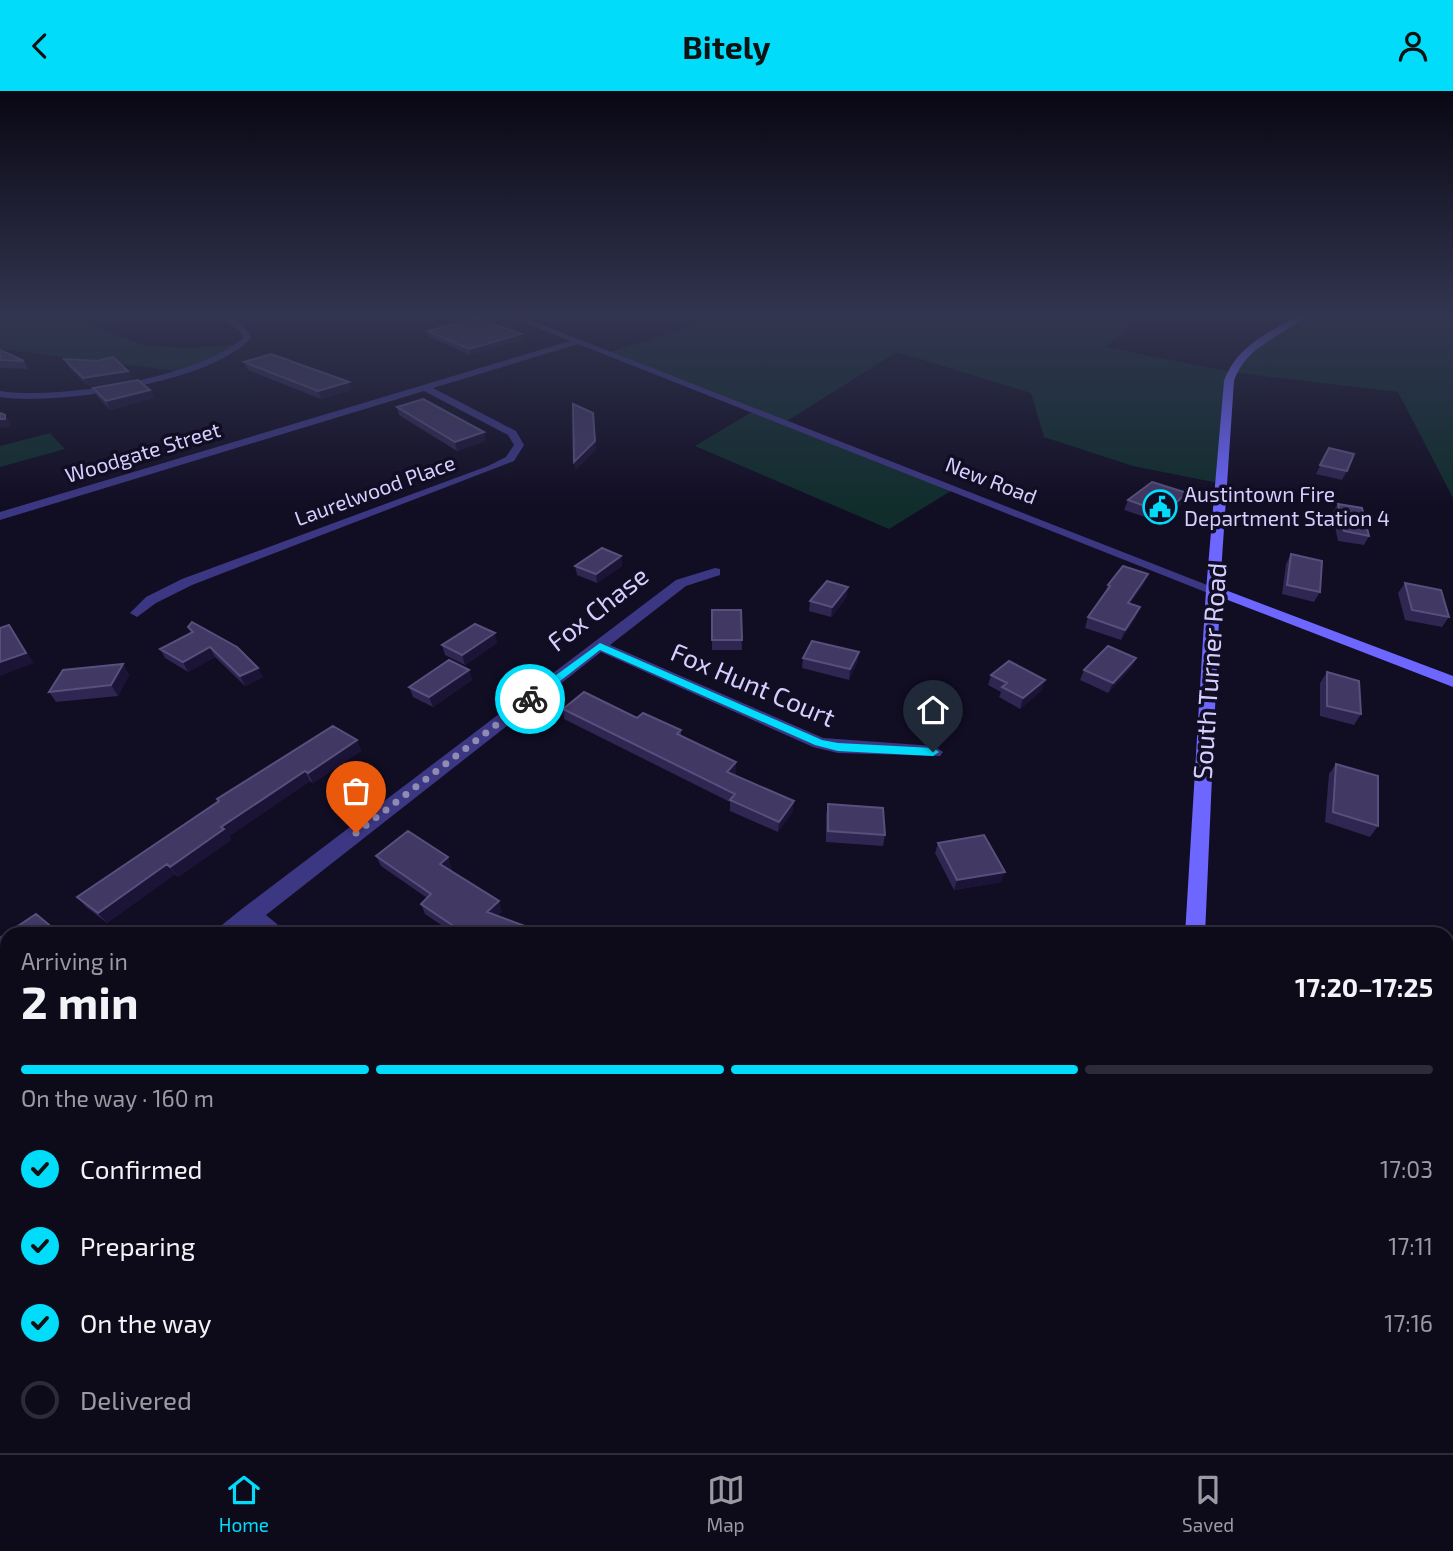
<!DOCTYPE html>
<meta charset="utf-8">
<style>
body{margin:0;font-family:"Exo 2",sans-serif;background:#1b1827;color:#f1f3f6;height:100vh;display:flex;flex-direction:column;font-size:26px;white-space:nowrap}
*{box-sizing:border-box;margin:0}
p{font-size:23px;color:#9a9aa2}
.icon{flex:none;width:38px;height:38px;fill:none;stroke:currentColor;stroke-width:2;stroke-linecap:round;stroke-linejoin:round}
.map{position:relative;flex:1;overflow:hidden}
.panel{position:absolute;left:0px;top:836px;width:1454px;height:527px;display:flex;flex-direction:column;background:#0d0a1a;border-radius:21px 21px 0 0;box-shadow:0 4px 10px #0003,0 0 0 2px #2d2b39}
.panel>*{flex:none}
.pin{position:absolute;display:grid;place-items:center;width:60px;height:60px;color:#fff;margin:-72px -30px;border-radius:50% 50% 50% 0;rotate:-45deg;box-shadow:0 0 7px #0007}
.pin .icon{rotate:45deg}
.courier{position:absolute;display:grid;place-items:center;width:70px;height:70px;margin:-35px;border:5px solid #00dcfa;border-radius:50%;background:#fff;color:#222;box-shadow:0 2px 9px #0007}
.head em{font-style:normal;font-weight:700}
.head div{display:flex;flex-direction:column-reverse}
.head{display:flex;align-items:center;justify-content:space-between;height:119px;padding:0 21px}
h1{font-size:46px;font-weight:700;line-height:52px}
.bar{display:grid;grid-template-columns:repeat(4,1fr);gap:10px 7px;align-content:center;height:84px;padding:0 21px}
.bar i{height:9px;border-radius:5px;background:#2d2b39}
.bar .current{background:#00dcfa}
.bar p{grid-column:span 4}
ol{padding:0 21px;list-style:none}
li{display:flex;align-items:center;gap:21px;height:77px}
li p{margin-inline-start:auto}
li .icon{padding:7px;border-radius:50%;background:#00dcfa;color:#111;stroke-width:4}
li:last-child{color:#9a9aa2}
li i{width:38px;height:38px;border:4px solid #2d2b39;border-radius:50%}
header{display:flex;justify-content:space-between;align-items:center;height:91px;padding:0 21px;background:#00dcfa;color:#111;font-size:32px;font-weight:700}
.menu{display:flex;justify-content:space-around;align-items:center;height:98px;border-top:2px solid #2d2b39;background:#0d0a1a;font-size:19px;color:#9a9aa2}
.menu a{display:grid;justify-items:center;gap:4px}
.menu .current{color:#00dcfa}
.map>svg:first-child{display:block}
.green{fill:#102d2c}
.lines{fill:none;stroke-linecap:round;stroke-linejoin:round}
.lane{fill:#3c3783;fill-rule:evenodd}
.street{fill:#3c3783;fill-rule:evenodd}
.secondary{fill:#6d66ff;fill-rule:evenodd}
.wall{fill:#2f2651}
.shaded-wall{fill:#1c1437}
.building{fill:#413864;stroke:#58507c;stroke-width:2}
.route{fill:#00dcfa}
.done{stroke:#908bb2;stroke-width:7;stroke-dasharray:0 12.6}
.labels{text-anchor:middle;stroke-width:7;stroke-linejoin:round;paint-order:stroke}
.far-street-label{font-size:21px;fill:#d5cfff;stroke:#110d23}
.far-poi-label{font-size:21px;fill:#d5cfff;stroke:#110d23;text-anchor:start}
.street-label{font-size:26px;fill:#d5cfff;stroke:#110d23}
</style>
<header><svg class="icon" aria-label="back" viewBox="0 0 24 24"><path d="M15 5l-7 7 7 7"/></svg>Bitely<svg class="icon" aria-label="person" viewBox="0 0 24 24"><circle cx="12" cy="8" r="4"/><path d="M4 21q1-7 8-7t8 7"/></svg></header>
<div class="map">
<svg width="1453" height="1362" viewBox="0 0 1453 1362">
<rect width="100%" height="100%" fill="#110d23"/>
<path class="green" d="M0,226H67L146,255L187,257L242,254L219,268L176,280L0,258Z
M706,226H1141L1106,256L1231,281L1235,273L1301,226H1453V407L1398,301L1231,281L1223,393L1133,375L1044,346L1031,302L897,261L787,330L954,398L889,438L695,355L755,319L608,262L710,229Z
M50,342L65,358L0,376V355Z"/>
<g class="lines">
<path class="lane" d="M1447,1336L1453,1338V1361L1442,1356H1447Z"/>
<path class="street" d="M219,226C233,226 246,234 251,247C212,291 58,315 0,306V300C59,309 198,287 243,247L240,240Z
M511,226H522L1220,499L1213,503L1208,502L578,253L433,297L516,340L524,354L514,370L192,494L156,512L137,526L130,522L146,506L182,488L488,375L506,366L514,354L508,344L424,300L0,429V421L570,250Z
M715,477L720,478V484L686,495L610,554L823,647L934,655L943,661L940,665L838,662L813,656L601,561L266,824L283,838L286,844H260L250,835L240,844H214L217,838L243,817L676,489Z
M7,998V1024L0,1027V1001Z"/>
<path class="secondary" d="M1295,226H1305C1279,247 1246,255 1234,290L1220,497L1453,585V596L1220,506L1205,844H1185L1206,499L1224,290C1236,256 1266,243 1295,226Z
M990,1356H1023L1020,1362H988Z"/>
</g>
<path class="wall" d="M427,240L521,243L522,249L470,264L429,246Z
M0,259L24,270L28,278L0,277Z
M64,268L128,280L132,288L88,295L68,275Z
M244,271L351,299L321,308L248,279Z
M93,297L150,299L154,307L110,319L97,305Z
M397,316L486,350L457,360L399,324Z
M1329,357L1347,380L1342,389L1316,383Z
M1128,409L1183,412L1160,431L1124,419Z
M1338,413L1369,445L1364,454L1338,450L1332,422Z
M1291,463L1320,501L1314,511L1282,503L1286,473Z
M621,465L622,475L597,492L577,484L575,475Z
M1405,492L1449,526L1442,536L1405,529L1398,502Z
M1144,493L1130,512L1140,516L1136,526L1121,549L1085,537L1088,526L1105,503L1108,494Z
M847,506L831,526L809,520L810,510Z
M712,519H741L742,559H712Z
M188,536L263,586L245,595L215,566L188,581L165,567L160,558L191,542Z
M497,552L465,574L445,564L442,554Z
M859,561L857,572L849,589L802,577L803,567Z
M1136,567L1131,577L1108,602L1080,589L1084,579Z
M123,573L129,584L118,605L56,611L49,601Z
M469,579L472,589L433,616L413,606L409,596Z
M1327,581L1361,623L1354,634L1320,625V592Z
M991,584L1042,599L1020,618L999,606L1001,601L988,594Z
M563,618L637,627L681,639V645L736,671V682L734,684L793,720L778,741L730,720V711L564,628Z
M357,649L361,660L313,692L310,690L229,745L231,749L178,786L175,783L107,832L86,816L77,806L218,710L217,708Z
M1336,673L1378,735L1370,746L1325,731L1329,683Z
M828,713L885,744L883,755L826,751V724Z
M938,752L1001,791L954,799L935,762Z
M376,765L452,777L450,779L502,820L497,825L549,844H456L425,823L421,813L427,807L381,775Z
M1453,857V967L1447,964V862Z
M1290,1356H1317L1323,1362H1288Z"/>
<path class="shaded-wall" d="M521,243L522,249L470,264L469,258Z
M128,280L132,288L88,295L83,287Z
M349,291L351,299L321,308L318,300Z
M150,299L154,307L110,319L106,310Z
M593,322L596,359L575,380L574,371Z
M5,324L11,332L10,336L0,337V328Z
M484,341L486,350L457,360L455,351Z
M1187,402L1183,412L1160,431L1164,422Z
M621,465L622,475L597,492L596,483Z
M1148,483L1144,493L1124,522L1128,512Z
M848,496L847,506L831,526L832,516Z
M1140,516L1136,526L1121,549L1125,539Z
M9,534L34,572L0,585V571Z
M495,542L497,552L465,574L462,564Z
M210,556L215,566L188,581L183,571Z
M859,561L857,572L849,589L850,578Z
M1136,567L1131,577L1108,602L1113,592Z
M123,573L129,584L118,605L111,594Z
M258,577L263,586L245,595L240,585Z
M469,579L472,589L433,616L429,606Z
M1045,589L1042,599L1020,618L1023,607Z
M357,649L361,660L313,692L308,682Z
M736,671V682L727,692V681Z
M305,680L310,690L229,745L231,749L178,786L170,776L221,736Z
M794,710L793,720L778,741L779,731Z
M448,766L452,777L444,783L440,773Z
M167,773L175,783L107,832L98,822Z
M1005,781L1001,791L954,799L957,789Z
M499,810L502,820L491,831L487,821Z
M54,838L59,844H46Z
M7,870V888L0,893V875Z
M7,1185V1200L0,1197V1191Z"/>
<path class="building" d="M477,227L521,243L469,258L427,240Z
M0,259L24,270L0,269Z
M271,263L349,291L318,300L244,271Z
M113,266L128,280L83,287L64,268L97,270Z
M138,289L150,299L106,310L93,297Z
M423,308L484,341L455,351L397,316Z
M573,313L593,322L595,350L574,371Z
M0,322L5,324V328H0Z
M1329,357L1354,363L1347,380L1320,374Z
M1152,391L1187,402L1164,422L1128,409Z
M1338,413L1362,417L1369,445L1344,440Z
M602,457L621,465L596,483L575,475Z
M1291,463L1322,470L1320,501L1287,494Z
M1123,475L1148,483L1128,512L1140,516L1125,539L1088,526L1110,495L1108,494Z
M827,490L848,496L832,516L810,510Z
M1405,492L1441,499L1449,526L1412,519Z
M712,519H741L742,549H712Z
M192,531L237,556L258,577L240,585L210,556L183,571L160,558L193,541L188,536Z
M475,533L495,542L462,564L442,554Z
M9,534L26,562L0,571V537Z
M812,550L859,561L850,578L803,567Z
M1108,555L1136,567L1113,592L1084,579Z
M449,569L469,579L429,606L409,596Z
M1009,570L1045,589L1023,607L1002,596L1007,592L991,584Z
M123,573L111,594L49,601L63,579Z
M1327,581L1359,590L1361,623L1327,615Z
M584,601L637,627L643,622L681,639L677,643L736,671L727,681L794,710L779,731L730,709L735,703L563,618Z
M333,635L357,649L308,682L305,680L221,736L224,738L170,776L167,773L98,822L77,806L219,710L217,708Z
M1336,673L1378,685V735L1333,721Z
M828,713L883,717L885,744L828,740Z
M408,740L448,766L440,773L499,810L487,821L549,844H467L421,813L431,803L376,765Z
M984,744L1005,781L957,789L938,752Z
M36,823L54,838L46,844H7V870L0,875V847Z
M1453,857V943L1447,939V870Z
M1447,1003L1453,1007V1051L1447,1067Z
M7,1131V1185L0,1191V1137Z
M661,1356H697L698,1362H661Z
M1302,1356H1317L1323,1362H1299Z"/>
<linearGradient id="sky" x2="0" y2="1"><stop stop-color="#090713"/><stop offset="0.54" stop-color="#323550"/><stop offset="1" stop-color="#323550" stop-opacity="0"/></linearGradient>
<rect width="1453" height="417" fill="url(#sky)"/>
<path class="route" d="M600,552L822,649L838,652L933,657L939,661L933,665L838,660L815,654L600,559L533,611H526V606Z"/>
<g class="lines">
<path class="done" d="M356,742L530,608"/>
</g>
<defs>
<symbol id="civic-ring" viewBox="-11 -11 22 22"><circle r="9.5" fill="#110d23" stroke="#00dcfa" stroke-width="1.5"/><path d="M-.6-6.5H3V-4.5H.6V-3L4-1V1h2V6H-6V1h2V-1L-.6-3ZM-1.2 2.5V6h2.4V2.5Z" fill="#00dcfa"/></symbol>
</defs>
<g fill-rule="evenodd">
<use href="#civic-ring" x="1141" y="397" width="38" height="38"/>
</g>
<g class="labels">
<g class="far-street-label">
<text transform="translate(143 362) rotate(-17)" y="7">Woodgate Street</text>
<text transform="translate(991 390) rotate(21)" y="7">New Road</text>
<text transform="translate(375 400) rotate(-20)" y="7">Laurelwood Place</text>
</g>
<g class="far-poi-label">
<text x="1184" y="411">Austintown Fire<tspan x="1184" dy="24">Department Station 4</tspan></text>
</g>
<g class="street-label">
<text transform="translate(598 518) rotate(-38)" y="9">Fox Chase</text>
<text transform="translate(1210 580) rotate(-86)" y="9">South Turner Road</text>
<text transform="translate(753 594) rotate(23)" y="9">Fox Hunt Court</text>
</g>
</g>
</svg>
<div class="pin" style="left:356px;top:742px;background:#ea580c"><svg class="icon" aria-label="bag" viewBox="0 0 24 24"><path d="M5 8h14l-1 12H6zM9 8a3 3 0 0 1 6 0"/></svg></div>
<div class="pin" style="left:933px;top:661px;background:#1f2937"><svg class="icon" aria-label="home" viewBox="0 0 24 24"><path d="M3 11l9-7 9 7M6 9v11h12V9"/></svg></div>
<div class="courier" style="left:530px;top:608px"><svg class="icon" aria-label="bike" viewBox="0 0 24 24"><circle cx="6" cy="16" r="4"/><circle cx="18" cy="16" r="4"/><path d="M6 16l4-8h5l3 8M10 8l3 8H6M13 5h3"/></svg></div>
<section class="panel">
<div class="head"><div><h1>2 min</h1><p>Arriving in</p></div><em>17:20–17:25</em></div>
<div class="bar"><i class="current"></i><i class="current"></i><i class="current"></i><i></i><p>On the way · 160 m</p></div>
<ol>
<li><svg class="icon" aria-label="check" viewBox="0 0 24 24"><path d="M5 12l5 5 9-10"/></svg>Confirmed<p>17:03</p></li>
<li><svg class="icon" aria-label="check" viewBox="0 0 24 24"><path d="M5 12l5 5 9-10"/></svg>Preparing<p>17:11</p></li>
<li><svg class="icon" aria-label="check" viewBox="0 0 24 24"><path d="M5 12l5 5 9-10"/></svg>On the way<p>17:16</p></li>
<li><i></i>Delivered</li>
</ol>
</section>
</div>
<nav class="menu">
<a class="current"><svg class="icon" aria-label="home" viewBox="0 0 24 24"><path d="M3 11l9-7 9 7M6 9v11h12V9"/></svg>Home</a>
<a><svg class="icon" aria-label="map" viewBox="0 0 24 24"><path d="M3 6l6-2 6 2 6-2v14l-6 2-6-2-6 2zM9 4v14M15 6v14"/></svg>Map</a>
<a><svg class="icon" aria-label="saved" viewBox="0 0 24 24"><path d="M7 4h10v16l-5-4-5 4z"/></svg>Saved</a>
</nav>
